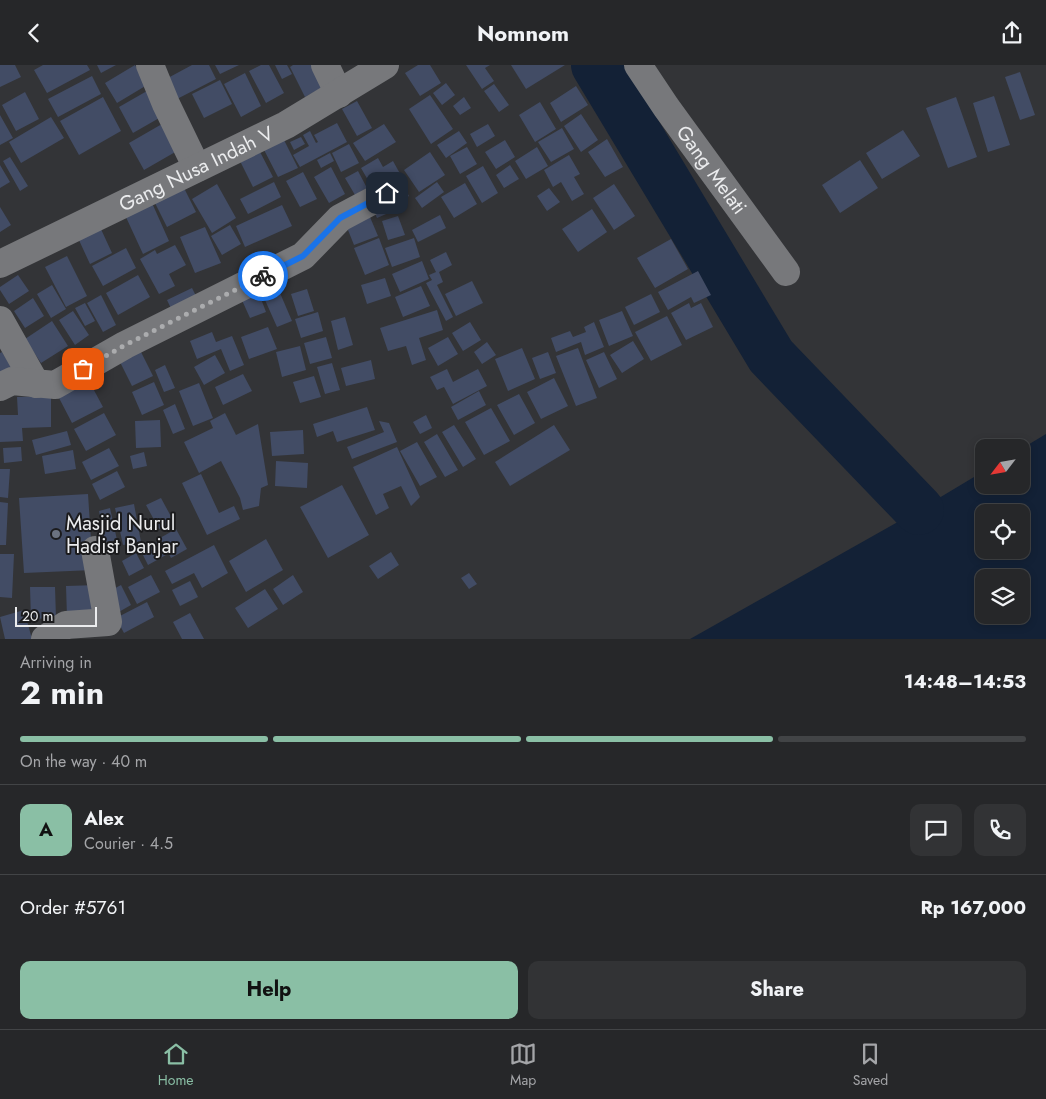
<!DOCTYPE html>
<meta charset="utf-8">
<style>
body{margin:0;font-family:Jost,sans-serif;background:#323335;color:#f1f3f6;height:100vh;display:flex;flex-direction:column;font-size:19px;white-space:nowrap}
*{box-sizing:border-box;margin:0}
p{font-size:16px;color:#a4a5a8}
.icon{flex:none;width:28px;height:28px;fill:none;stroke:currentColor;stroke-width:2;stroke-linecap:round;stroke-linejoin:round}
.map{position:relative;height:574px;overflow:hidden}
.drawer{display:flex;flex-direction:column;background:#262729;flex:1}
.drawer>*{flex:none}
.needle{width:32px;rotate:239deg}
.tools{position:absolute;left:975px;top:374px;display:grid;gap:10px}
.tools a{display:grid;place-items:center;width:55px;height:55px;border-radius:10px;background:#262729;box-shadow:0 2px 8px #0003,0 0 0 1px #424446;font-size:25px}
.scale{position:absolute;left:15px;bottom:12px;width:82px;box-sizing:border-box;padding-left:5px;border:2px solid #ebecee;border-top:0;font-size:14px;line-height:18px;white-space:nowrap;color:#ebecee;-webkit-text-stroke:4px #1b1b1d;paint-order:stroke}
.pin{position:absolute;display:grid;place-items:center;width:42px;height:42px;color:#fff;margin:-21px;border-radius:10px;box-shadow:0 2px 8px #0006}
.courier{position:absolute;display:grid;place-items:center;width:50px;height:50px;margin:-25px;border:4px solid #1a73e8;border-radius:50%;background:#fff;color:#222;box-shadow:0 1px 6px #0007}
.head em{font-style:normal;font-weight:700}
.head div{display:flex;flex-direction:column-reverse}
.head{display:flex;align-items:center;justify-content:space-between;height:85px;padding:0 20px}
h1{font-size:32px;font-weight:700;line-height:38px}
.bar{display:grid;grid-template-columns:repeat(4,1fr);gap:8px 5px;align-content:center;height:60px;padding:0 20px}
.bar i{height:6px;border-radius:4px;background:#424446}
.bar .current{background:#8abfa5}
.bar p{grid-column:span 4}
.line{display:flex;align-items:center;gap:12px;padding:0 20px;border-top:1px solid #424446}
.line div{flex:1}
.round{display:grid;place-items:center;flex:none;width:52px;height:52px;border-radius:10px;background:#323335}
.primary-button{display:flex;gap:10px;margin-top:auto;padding:10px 20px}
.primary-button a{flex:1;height:58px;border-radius:10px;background:#8abfa5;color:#111;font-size:20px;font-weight:700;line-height:58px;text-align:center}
.primary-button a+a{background:#323335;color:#f1f3f6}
header{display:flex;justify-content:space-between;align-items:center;height:65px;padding:0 20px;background:#262729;font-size:22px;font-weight:700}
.tab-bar{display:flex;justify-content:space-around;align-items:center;height:70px;border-top:1px solid #424446;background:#262729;font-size:14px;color:#a4a5a8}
.tab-bar a{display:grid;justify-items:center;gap:2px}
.tab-bar .current{color:#8abfa5}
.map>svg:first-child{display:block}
.water{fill:#132136;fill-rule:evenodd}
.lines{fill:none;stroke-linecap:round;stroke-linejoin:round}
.river{stroke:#132136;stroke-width:50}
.building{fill:#424c65}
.minor{stroke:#77787b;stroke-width:28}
.done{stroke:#abacae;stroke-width:5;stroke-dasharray:0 9}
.route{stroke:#1a73e8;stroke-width:6}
.worship-dot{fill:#6b7280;stroke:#1b1b1d;stroke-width:2}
.labels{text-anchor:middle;stroke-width:4;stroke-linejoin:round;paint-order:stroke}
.street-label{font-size:20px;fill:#ebecee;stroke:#1b1b1d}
.poi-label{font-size:20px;fill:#ebecee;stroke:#1b1b1d;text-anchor:start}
</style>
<header><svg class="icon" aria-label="back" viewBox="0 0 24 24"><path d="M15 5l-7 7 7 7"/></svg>Nomnom<svg class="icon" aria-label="share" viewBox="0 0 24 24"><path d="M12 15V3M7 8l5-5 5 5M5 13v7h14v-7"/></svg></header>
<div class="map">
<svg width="1046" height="574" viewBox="0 0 1046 574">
<rect width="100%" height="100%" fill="#333437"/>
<path class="water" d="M1046,369V574H690L919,445L984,406V420H1021V384ZM984,448H1021V485H984ZM984,512H1021V550H984Z"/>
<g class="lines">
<path class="river" d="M596,0L771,291L919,445"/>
</g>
<path class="building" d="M0,0H15L21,12L0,22Z
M43,0H87L90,5L47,28L34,5Z
M97,0H116L101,8Z
M135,0L147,20L117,38L105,18Z
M192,0H209L216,14L177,34L166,14Z
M215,0H239L220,9Z
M261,0H269L284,28L266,38L249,6Z
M275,0H287L292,9L282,14Z
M293,0H316L327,20L305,32L290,2Z
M418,0H430L441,18L420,31L405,8Z
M466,0H490L485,3L494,16L482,24Z
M511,0H565L526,24Z
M1020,7L1035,50L1020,55L1005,12Z
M245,8L261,41L241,52L224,19Z
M92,11L101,29L58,52L48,34Z
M220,15L232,39L204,53L192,29Z
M446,18L455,30L442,40L433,28Z
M494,19L509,40L499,47L484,26Z
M576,21L588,40L561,57L550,38Z
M147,26L161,52L133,68L119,42Z
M25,27L39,54L16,66L2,40Z
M430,30L453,64L431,79L409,44Z
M994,31L1010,80L988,87L973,38Z
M103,32L121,66L79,90L60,56Z
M464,32L471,43L460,50L453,41Z
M956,32L977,92L948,103L926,43Z
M357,36L372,63L357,71L342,44Z
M540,37L556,64L535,77L519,50Z
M581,49L598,75L581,87L564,61Z
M0,50L13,73L0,80Z
M51,52L64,73L21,98L9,77Z
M337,58L347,77L300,102L293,90L309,81L303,70L310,66L316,78L318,77L314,70Z
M162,59L177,86L144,105L129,78Z
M384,59L396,77L365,96L353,78Z
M488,59L495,71L477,82L470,69Z
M562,63L574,84L551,97L538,77Z
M903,65L920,91L882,114L866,88Z
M459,66L467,78L446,93L437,80Z
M281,69L298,103L278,112L261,79Z
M301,72L305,79L294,85L290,77Z
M607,74L623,102L605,112L588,87Z
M505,75L515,92L496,104L485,87Z
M349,79L359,98L341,107L332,88Z
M467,82L477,99L460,109L450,91Z
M537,82L548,101L526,114L515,96Z
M258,83L273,112L253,122L238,92Z
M430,87L445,110L419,127L404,105Z
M330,88L334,96L321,103L317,95Z
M569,90L580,109L574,112L584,129L572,136L561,117L553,122L544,105Z
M10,92L28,121L20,126L3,96Z
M378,93L383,102L393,96L403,114L376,129L361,103Z
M860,95L878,123L840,148L822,120Z
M0,100L10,117L0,123Z
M510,100L519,114L504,123L496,110Z
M483,101L498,128L482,138L466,111Z
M331,102L345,129L329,138L314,112Z
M358,106L367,123L355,130L345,113Z
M303,107L317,134L300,142L286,116Z
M274,117L281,132L248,149L240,134Z
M437,117L444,127L422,143L415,133Z
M465,118L477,139L454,153L441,132Z
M217,119L236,153L212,168L192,134Z
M614,119L635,151L614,165L593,133Z
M404,122L409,131L396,139L391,130Z
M184,123L196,147L167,162L155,138Z
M549,123L560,137L547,146L537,131Z
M388,133L393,146L377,153L371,140Z
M152,138L169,176L143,189L125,150Z
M282,140L292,161L245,182L236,161Z
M0,142L11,160L0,167Z
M592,144L607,167L578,187L562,164Z
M367,145L378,171L354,180L344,155Z
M440,150L446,163L418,177L412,165Z
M398,151L405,170L388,175L382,156Z
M230,160L241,179L222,190L211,171Z
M100,162L112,188L90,199L78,173Z
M205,162L221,198L195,208L180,172Z
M379,173L389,200L365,210L354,183Z
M414,173L420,192L392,202L385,183Z
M671,174L688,204L655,223L637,193Z
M175,180L186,200L169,209L175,221L159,229L140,194L155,185L157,189Z
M126,183L136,203L103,221L92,201Z
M446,187L452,200L439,207L443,217L437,220L453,252L446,256L426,218L432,215L429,210L436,207L430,195Z
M67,191L87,231L66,242L45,202Z
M422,196L429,214L400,227L392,209Z
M698,206L711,230L694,238L691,232L668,245L658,227Z
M18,210L29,226L9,239L0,225V222Z
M138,210L150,232L118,250L106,228Z
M385,213L391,231L367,239L361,220Z
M472,216L483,238L456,251L445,229Z
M52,220L66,244L51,253L37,229Z
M421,221L430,241L403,252L395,232Z
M192,223L200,239L175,252L167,235Z
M307,224L314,246L298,251L291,229Z
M258,226L266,247L250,253L241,233Z
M280,228L292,256L277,262L265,235Z
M651,229L660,247L634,260L625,242Z
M101,230L116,260L103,267L87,238Z
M33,233L44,251L25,263L14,246Z
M85,238L95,256L85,261L75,243Z
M689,238L691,243L701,238L713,262L686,275L671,248Z
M437,245L443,265L419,273L426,295L412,300L406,281L388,286L380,263Z
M73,246L89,270L75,280L59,255Z
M622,246L633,271L609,281L599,255Z
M318,247L323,266L301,273L295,254Z
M667,251L682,280L651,296L635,267Z
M345,252L353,280L338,285L331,256Z
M52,256L68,281L41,298L25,274Z
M470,257L481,275L463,286L452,268Z
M594,257L604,282L585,290L581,277L556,287L551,273L570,266L573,272L586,267L584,262Z
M268,262L277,284L249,294L241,272Z
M212,267L216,277L232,271L244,300L230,306L221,284L197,294L190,276Z
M326,272L332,293L310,299L304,278Z
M448,272L458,289L438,301L428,283Z
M633,276L644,294L622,308L610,290Z
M487,277L496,290L482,299L474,287Z
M300,281L306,305L282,312L276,287Z
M139,283L153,311L132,321L118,293Z
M522,283L535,314L508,326L495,294Z
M578,283L597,333L576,341L556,291Z
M2,287L12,303L0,311V288Z
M548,287L556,308L540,314L532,293Z
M604,287L617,314L599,323L586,295Z
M215,290L225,308L204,320L194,302Z
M371,295L375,314L346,321L341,303Z
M332,298L340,325L325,329L317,302Z
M165,300L175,323L164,327L155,305Z
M447,304L453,317L478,304L487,321L453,339L444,322L437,325L430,312Z
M243,309L252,326L223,340L215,322Z
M314,311L321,332L300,338L293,317Z
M554,313L568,341L541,354L527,327Z
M88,314L103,342L72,358L58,331Z
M154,317L164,340L142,350L132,327Z
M199,318L213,353L193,361L179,326Z
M479,326L486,340L458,355L451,342Z
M519,329L535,358L514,370L497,340Z
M51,331V362L22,363L23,376L0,377V350H18L17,332Z
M175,339L185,364L173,369L163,345Z
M367,342L375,365L337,377L333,366L317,372L313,359Z
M491,343L510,376L484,390L465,357Z
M104,348L116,370L86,386L74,364Z
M225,348L236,370L258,359L268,420L261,423L259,441L243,445L240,433L221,396L199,408L184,377L213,363L210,356Z
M426,350L432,363L420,369L413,357Z
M160,355L161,382L136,383L135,356Z
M379,356L389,358L397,377L352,394L347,382L384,367Z
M454,360L476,394L463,402L442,367Z
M554,360L570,385L510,421L495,397Z
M303,365L304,389L272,391L270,367Z
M67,366L71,380L36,390L32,375Z
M437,369L458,405L445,412L424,377Z
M417,377L437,412L420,421L400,386Z
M21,382L22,396L4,398L3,383Z
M397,382L420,432L411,441L401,421L383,429L389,443L376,450L353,402Z
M109,383L119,401L91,415L82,397Z
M73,385L76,404L45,409L42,391Z
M144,387L147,401L133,404L130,391Z
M276,396L308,398L307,423L275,421Z
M0,404H10L8,433L0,432Z
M117,406L125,422L100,435L92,419Z
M201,409L219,448L234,441L240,454L207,470L182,418Z
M342,420L369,470L328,493L300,442Z
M88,429L93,505L24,508L19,433Z
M161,433L174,457L159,464L146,440Z
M0,437L8,438L6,480H0Z
M134,439L141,477L123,480L115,443Z
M110,443L117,475L105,477L99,446Z
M176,464L187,484L171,493L160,473Z
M266,474L283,505L246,527L229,496Z
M158,476L166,490L148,500L141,486Z
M214,480L228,508L202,523L194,508L172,519L165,506Z
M391,487L399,500L378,514L369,501Z
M136,488L144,503L129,511L122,496Z
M0,489H14L12,533L0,532Z
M469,508L477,519L469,524L461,513Z
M151,510L160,527L137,539L128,522Z
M293,510L303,527L283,540L273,524Z
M190,516L198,532L180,541L172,525Z
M98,520L100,551L67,552L66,521Z
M121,520L131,540L117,548L106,528Z
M30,522H55L56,553L31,554Z
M265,524L278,544L248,563L235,543Z
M147,537L154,552L124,568L116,553Z
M24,545L32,574H5L0,552Z
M190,548L204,574H182L173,557Z"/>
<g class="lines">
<g class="minor">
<path d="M150,0L166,39L197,103"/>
<path d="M325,0L339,29"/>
<path id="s1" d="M638,0L666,42L786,207"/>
<path id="s2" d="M0,199L286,60L385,0"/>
<path d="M0,255L36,319"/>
<path d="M0,322L12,316L55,320L125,280L303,191L340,153L387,128"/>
<path d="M45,574L66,560L108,557L95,485"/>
</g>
</g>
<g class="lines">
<path class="done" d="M83,304L125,280L263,211"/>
<path class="route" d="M263,211L303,191L340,153L387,128"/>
</g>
<circle class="worship-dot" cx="56" cy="469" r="5"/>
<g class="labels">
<g class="street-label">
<text dy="7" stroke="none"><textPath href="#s2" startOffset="218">Gang Nusa Indah V</textPath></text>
<text dy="7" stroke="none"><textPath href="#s1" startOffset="128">Gang Melati</textPath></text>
</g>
<g class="poi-label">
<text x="66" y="465">Masjid Nurul<tspan x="66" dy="23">Hadist Banjar</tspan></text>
</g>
</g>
</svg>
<div class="tools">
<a><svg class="needle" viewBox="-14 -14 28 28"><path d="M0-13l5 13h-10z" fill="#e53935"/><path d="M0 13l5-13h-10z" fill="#a4a5a8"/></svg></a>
<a><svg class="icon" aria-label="locate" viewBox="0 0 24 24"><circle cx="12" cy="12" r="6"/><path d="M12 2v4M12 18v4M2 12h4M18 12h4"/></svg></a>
<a><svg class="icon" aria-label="layers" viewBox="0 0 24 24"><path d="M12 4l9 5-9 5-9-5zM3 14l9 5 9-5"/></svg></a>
</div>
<div class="scale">20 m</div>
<div class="pin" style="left:83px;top:304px;background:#ea580c"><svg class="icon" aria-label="bag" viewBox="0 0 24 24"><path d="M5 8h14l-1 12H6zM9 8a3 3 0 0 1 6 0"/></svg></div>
<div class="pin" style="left:387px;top:128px;background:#1f2937"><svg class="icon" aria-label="home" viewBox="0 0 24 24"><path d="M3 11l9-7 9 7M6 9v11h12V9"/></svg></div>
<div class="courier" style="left:263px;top:211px"><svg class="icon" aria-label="bike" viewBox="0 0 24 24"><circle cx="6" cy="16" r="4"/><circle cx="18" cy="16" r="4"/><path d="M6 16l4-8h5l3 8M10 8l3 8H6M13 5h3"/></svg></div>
</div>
<section class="drawer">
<div class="head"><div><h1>2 min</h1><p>Arriving in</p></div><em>14:48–14:53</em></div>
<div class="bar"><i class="current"></i><i class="current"></i><i class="current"></i><i></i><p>On the way · 40 m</p></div>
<div class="line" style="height:90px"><b class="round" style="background:#8abfa5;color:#111">A</b><div><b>Alex</b><p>Courier · 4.5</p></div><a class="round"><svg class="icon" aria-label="chat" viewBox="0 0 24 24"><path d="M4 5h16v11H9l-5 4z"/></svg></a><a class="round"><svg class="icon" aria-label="phone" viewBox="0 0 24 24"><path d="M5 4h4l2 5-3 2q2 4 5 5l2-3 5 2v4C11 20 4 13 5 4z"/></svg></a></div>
<div class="line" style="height:65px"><div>Order #5761</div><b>Rp 167,000</b></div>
<div class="primary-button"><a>Help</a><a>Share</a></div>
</section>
<nav class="tab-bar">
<a class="current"><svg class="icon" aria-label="home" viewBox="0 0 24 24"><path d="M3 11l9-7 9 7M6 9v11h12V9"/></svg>Home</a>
<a><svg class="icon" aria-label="map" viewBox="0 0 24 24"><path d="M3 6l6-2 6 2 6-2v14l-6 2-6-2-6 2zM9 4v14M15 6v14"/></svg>Map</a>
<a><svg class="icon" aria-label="saved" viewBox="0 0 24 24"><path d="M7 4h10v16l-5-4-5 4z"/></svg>Saved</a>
</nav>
